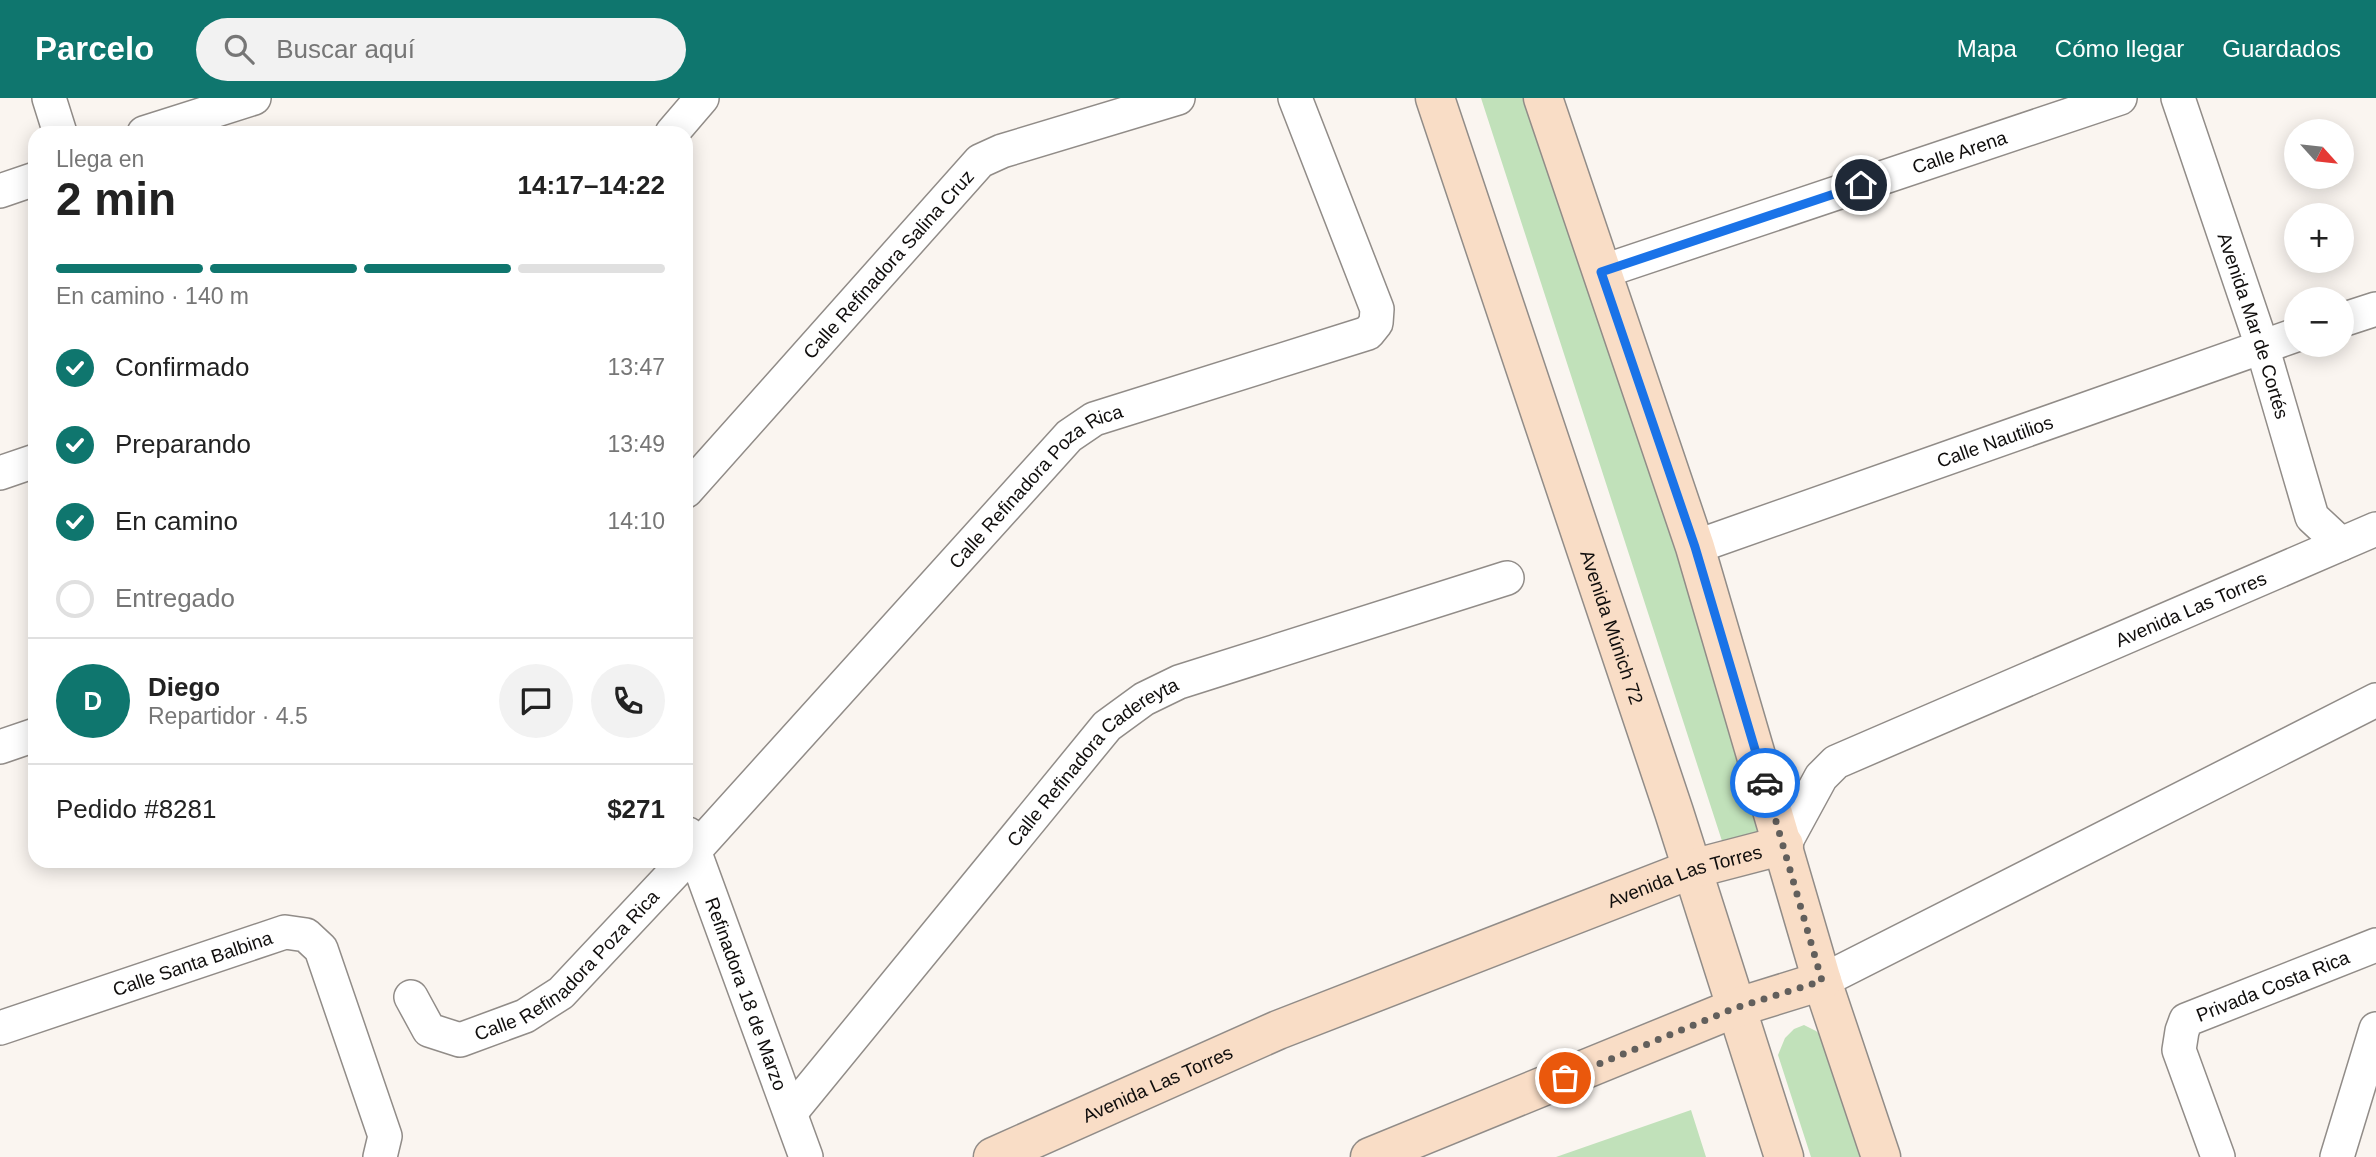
<!DOCTYPE html>
<html lang="es">
<meta charset="utf-8">
<style>
body{margin:0;font-family:Arial,sans-serif;background:#f2f2f2;color:#222;height:100vh;display:flex;flex-direction:column;font-size:26px;white-space:nowrap}
*{box-sizing:border-box;margin:0}
p{font-size:23px;color:#767676}
.icon{flex:none;width:38px;height:38px;fill:none;stroke:currentColor;stroke-width:2;stroke-linecap:round;stroke-linejoin:round}
.map{position:relative;flex:1;overflow:hidden}
.panel{position:absolute;left:28px;top:28px;width:665px;height:742px;display:flex;flex-direction:column;background:#fff;border-radius:21px;box-shadow:0 4px 18px #0003}
.panel>*{flex:none}
.needle{width:46px;rotate:117deg}
.controls{position:absolute;left:2284px;top:21px;display:grid;gap:14px}
.controls a{display:grid;place-items:center;width:70px;height:70px;border-radius:50%;background:#fff;box-shadow:0 4px 18px #0003;font-size:35px}
.pin{position:absolute;display:grid;place-items:center;width:60px;height:60px;color:#fff;margin:-30px;border:4px solid #fff;border-radius:50%;box-shadow:0 2px 7px #0007}
.courier{position:absolute;display:grid;place-items:center;width:70px;height:70px;margin:-35px;border:5px solid #1a73e8;border-radius:50%;background:#fff;color:#222;box-shadow:0 2px 9px #0007}
.overview em{font-style:normal;font-weight:600}
.overview div{display:flex;flex-direction:column-reverse}
.overview{display:flex;align-items:center;justify-content:space-between;height:119px;padding:0 28px}
h1{font-size:46px;font-weight:600;line-height:52px}
.bar{display:grid;grid-template-columns:repeat(4,1fr);gap:10px 7px;align-content:center;height:84px;padding:0 28px}
.bar i{height:9px;border-radius:5px;background:#e0e0e0}
.bar .active{background:#0f766e}
.bar p{grid-column:span 4}
.line{display:flex;align-items:center;gap:18px;padding:0 28px;border-top:2px solid #e0e0e0}
.line div{flex:1}
.round{display:grid;place-items:center;flex:none;width:74px;height:74px;border-radius:37px;background:#f2f2f2}
ol{padding:0 28px;list-style:none}
li{display:flex;align-items:center;gap:21px;height:77px}
li p{margin-inline-start:auto}
li .icon{padding:7px;border-radius:50%;background:#0f766e;color:#fff;stroke-width:4}
li:last-child{color:#767676}
li i{width:38px;height:38px;border:4px solid #e0e0e0;border-radius:50%}
header{display:flex;align-items:center;gap:42px;box-sizing:border-box;height:98px;padding:0 35px;background:#0f766e;color:#fff}
header strong{font-size:33px}
nav{display:flex;gap:38px;margin-inline-start:auto;font-size:24px}
.search{width:490px;height:63px;background:#f2f2f2;display:flex;align-items:center;gap:18px;box-sizing:border-box;padding:0 24px;border-radius:38px;color:#767676;font-size:26px}
.map>svg:first-child{display:block}
.green{fill:#c1e1ba}
.lines{fill:none;stroke-linecap:round;stroke-linejoin:round}
.street-casing{stroke:#918c88;stroke-width:36}
.secondary-casing{stroke:#918c88;stroke-width:41}
.street{stroke:#fff;stroke-width:33}
.secondary{stroke:#f9ddc6;stroke-width:38}
.done{stroke:#625f5c;stroke-width:7;stroke-dasharray:0 12.6}
.route{stroke:#1a73e8;stroke-width:9}
.labels{text-anchor:middle;stroke-width:7;stroke-linejoin:round;paint-order:stroke}
.street-label{font-size:19px;fill:#100e0d;stroke:#faf5f0}
</style>
<header>
<strong>Parcelo</strong>
<div class="search"><svg class="icon" aria-label="search" viewBox="0 0 24 24"><circle cx="10" cy="10" r="6"/><path d="M15 15l6 6"/></svg>Buscar aquí</div>
<nav><a>Mapa</a><a>Cómo llegar</a><a>Guardados</a></nav>
</header>
<div class="map">
<svg width="2376" height="1059" viewBox="0 0 2376 1059">
<rect width="100%" height="100%" fill="#faf5f0"/>
<path class="green" d="M1481,0H1546L1768,731L1726,749L1722,743Z
M1804,927L1816,933L1831,947L1869,1059H1811L1778,957L1785,940L1794,931Z
M1691,1012L1706,1059H1556Z"/>
<g class="lines">
<defs>
<g id="street">
<path d="M49,0L60,35"/>
<path id="s1" d="M2178,0L2262,248L2312,419L2341,446"/>
<path d="M144,35L254,0"/>
<path d="M672,35L702,0"/>
<path d="M0,93L35,81"/>
<path id="s2" d="M1601,174L2120,0"/>
<path d="M2342,222L2376,211"/>
<path d="M0,375L35,363"/>
<path id="s3" d="M686,393L980,63L1002,53L1178,0"/>
<path id="s4" d="M1695,449L2296,237"/>
<path d="M0,649L35,637"/>
<path id="s5" d="M688,736L806,1059"/>
<path id="s6" d="M1784,747L1821,679L1836,664L2376,431"/>
<path id="s7" d="M686,762L1069,338L1094,321L1368,235L1376,225L1377,211L1295,0"/>
<path d="M1822,883L2376,602"/>
<path id="s8" d="M411,899L429,932L460,942L525,918L561,895L685,763"/>
<path id="s9" d="M0,930L285,834L306,837L321,851L385,1038L380,1059"/>
<path id="s10" d="M791,1014L1107,628L1144,601L1179,584L1507,480"/>
<path id="s11" d="M2218,1059L2179,952L2182,933L2186,922L2376,847"/>
<path d="M2337,1059L2376,931"/>
</g>
<g id="secondary">
<path id="s12" d="M1435,0L1674,714L1784,1059"/>
<path d="M1543,0L1695,449L1822,883L1881,1059"/>
<path id="s13" d="M993,1059L1278,932L1692,771L1784,747"/>
<path d="M1370,1059L1735,910L1822,883"/>
</g>
</defs>
<use href="#street" class="street-casing"/>
<use href="#secondary" class="secondary-casing"/>
<use href="#street" class="street"/>
<use href="#secondary" class="secondary"/>
</g>
<g class="lines">
<path class="done" d="M1565,980L1735,910L1822,883L1765,685"/>
<path class="route" d="M1765,685L1695,449L1601,174L1861,87"/>
</g>
<g class="labels">
<g class="street-label">
<text dy="7" stroke="none"><textPath href="#s2" startOffset="378">Calle Arena</textPath></text>
<text dy="7" stroke="none"><textPath href="#s3" startOffset="304">Calle Refinadora Salina Cruz</textPath></text>
<text dy="7" stroke="none"><textPath href="#s1" startOffset="240">Avenida Mar de Cortés</textPath></text>
<text dy="7" stroke="none"><textPath href="#s4" startOffset="318">Calle Nautilios</textPath></text>
<text dy="7" stroke="none"><textPath href="#s7" startOffset="514">Calle Refinadora Poza Rica</textPath></text>
<text dy="7" stroke="none"><textPath href="#s6" startOffset="485">Avenida Las Torres</textPath></text>
<text dy="7" stroke="none"><textPath href="#s12" startOffset="558">Avenida Múnich 72</textPath></text>
<text dy="7" stroke="none"><textPath href="#s10" startOffset="464">Calle Refinadora Cadereyta</textPath></text>
<text dy="7" stroke="none"><textPath href="#s13" startOffset="747">Avenida Las Torres</textPath></text>
<text dy="7" stroke="none"><textPath href="#s8" startOffset="203">Calle Refinadora Poza Rica</textPath></text>
<text dy="7" stroke="none"><textPath href="#s9" startOffset="203">Calle Santa Balbina</textPath></text>
<text dy="7" stroke="none"><textPath href="#s11" startOffset="238">Privada Costa Rica</textPath></text>
<text dy="7" stroke="none"><textPath href="#s5" startOffset="170">Refinadora 18 de Marzo</textPath></text>
<text dy="7" stroke="none"><textPath href="#s13" startOffset="180">Avenida Las Torres</textPath></text>
</g>
</g>
</svg>
<div class="controls">
<a><svg class="needle" viewBox="-14 -14 28 28"><path d="M0-13l5 13h-10z" fill="#e53935"/><path d="M0 13l5-13h-10z" fill="#767676"/></svg></a>
<a>+</a>
<a>−</a>
</div>
<div class="pin" style="left:1565px;top:980px;background:#ea580c"><svg class="icon" aria-label="bag" viewBox="0 0 24 24"><path d="M5 8h14l-1 12H6zM9 8a3 3 0 0 1 6 0"/></svg></div>
<div class="pin" style="left:1861px;top:87px;background:#1f2937"><svg class="icon" aria-label="home" viewBox="0 0 24 24"><path d="M3 11l9-7 9 7M6 9v11h12V9"/></svg></div>
<div class="courier" style="left:1765px;top:685px"><svg class="icon" aria-label="car" viewBox="0 0 24 24"><path d="M5 17H2v-5l4-1 3-4h7l3 4 3 1v5h-3M9 17h6M6 11h13"/><circle cx="7" cy="17" r="2"/><circle cx="17" cy="17" r="2"/></svg></div>
<section class="panel">
<div class="overview"><div><h1>2 min</h1><p>Llega en</p></div><em>14:17–14:22</em></div>
<div class="bar"><i class="active"></i><i class="active"></i><i class="active"></i><i></i><p>En camino · 140 m</p></div>
<ol>
<li><svg class="icon" aria-label="check" viewBox="0 0 24 24"><path d="M5 12l5 5 9-10"/></svg>Confirmado<p>13:47</p></li>
<li><svg class="icon" aria-label="check" viewBox="0 0 24 24"><path d="M5 12l5 5 9-10"/></svg>Preparando<p>13:49</p></li>
<li><svg class="icon" aria-label="check" viewBox="0 0 24 24"><path d="M5 12l5 5 9-10"/></svg>En camino<p>14:10</p></li>
<li><i></i>Entregado</li>
</ol>
<div class="line" style="height:126px"><b class="round" style="background:#0f766e;color:#fff">D</b><div><b>Diego</b><p>Repartidor · 4.5</p></div><a class="round"><svg class="icon" aria-label="chat" viewBox="0 0 24 24"><path d="M4 5h16v11H9l-5 4z"/></svg></a><a class="round"><svg class="icon" aria-label="phone" viewBox="0 0 24 24"><path d="M5 4h4l2 5-3 2q2 4 5 5l2-3 5 2v4C11 20 4 13 5 4z"/></svg></a></div>
<div class="line" style="height:91px"><div>Pedido #8281</div><b>$271</b></div>
</section>
</div>
